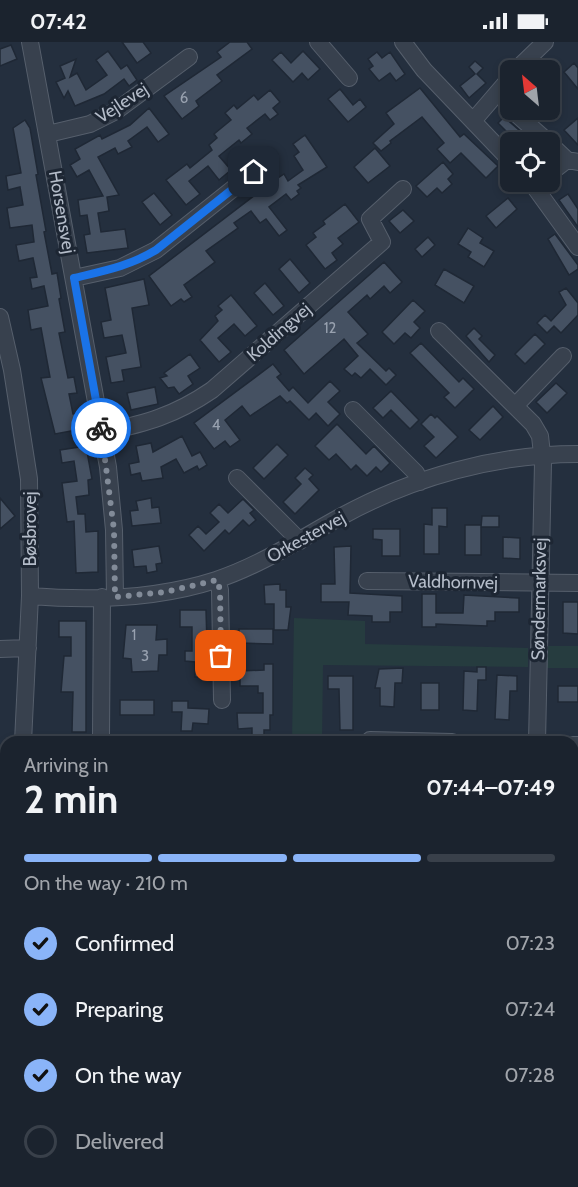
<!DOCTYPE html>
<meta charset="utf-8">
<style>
body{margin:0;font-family:Cabin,sans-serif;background:#282f3a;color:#f1f3f6;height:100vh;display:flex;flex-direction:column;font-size:22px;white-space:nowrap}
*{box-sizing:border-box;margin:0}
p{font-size:20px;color:#a0a4aa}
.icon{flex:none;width:33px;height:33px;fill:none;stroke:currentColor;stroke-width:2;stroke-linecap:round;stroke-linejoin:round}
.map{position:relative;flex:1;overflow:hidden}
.sheet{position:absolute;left:0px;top:694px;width:579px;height:452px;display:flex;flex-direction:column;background:#1b232e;border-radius:18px 18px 0 0;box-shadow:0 3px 9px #0003,0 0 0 2px #39404a}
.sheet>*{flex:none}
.needle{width:39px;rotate:332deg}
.buttons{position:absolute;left:500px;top:18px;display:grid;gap:12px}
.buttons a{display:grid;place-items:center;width:60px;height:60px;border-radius:9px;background:#1b232e;box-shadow:0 3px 9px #0003,0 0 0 2px #39404a;font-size:30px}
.pin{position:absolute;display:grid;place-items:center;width:51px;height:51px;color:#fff;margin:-26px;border-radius:12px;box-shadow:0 3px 9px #0006}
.courier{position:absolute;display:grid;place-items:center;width:60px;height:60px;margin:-30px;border:4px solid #1a73e8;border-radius:50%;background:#fff;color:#222;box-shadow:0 2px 8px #0007}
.summary em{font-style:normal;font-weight:700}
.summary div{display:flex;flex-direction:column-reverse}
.summary{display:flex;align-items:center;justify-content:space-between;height:102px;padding:0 24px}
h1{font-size:39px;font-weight:700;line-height:45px}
.bar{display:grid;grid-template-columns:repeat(4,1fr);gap:9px 6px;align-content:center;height:72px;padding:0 24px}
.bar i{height:8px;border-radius:4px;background:#39404a}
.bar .active{background:#8ab4f8}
.bar p{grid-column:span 4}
ol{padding:0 24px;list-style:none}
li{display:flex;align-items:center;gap:18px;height:66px}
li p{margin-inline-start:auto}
li .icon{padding:6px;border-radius:50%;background:#8ab4f8;color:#111;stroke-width:4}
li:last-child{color:#a0a4aa}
li i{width:33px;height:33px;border:3px solid #39404a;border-radius:50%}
.status{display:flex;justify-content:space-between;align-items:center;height:42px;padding:0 30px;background:#1b232e;direction:ltr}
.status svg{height:16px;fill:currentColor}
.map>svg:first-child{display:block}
.green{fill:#263c3f}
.building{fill:#455162;stroke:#1f2835;stroke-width:1.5}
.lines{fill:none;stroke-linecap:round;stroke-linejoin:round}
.minor-casing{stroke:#565f6c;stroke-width:18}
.minor{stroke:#38414e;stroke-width:16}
.done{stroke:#828b98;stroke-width:6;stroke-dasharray:0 10.8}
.route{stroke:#1a73e8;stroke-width:8}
.labels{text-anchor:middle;stroke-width:6;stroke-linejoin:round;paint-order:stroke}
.number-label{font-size:15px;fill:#98a1af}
.street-label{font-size:18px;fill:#b4bcc9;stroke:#1d2633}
</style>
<div class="status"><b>07:42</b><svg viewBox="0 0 49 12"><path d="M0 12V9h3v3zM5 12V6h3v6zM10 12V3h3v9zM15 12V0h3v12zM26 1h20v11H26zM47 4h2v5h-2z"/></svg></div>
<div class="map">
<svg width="578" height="1145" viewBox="0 0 578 1145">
<rect width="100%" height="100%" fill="#242f3e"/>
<path class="green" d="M294,576L365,579V602L528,606V625L323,623L322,700H292Z
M548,604H578V626H547Z"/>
<path class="building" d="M122,0H143L151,11L137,21Z
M230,0H247L252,7L217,33L222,39L196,59L199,64L182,77L164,54L221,15L217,10Z
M11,3L17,17L0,24V7Z
M108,9L121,27L127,23L137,38L129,44L124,37L104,52L75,64L68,49L64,56L56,40L65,36L60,24L76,17L70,35L77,31L86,48L107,33L96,18Z
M303,9L320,27L308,38L302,31L293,40L272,18L281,10L291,21Z
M377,10L382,16L390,10L405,32L396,39L390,31L379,39L369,27L373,24L368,17Z
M475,19L483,26L477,32L486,41L469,56L460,44L475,32L469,25Z
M574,21L578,26V47L564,30Z
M420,46L460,95L464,92L498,124L486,136L461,111L450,121L437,107L444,101L422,75L390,99L391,101L381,109L373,101L394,82L386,71Z
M340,47L353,63L360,57L366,65L348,80L328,57Z
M270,48L280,60L273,66L278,72L270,78L265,72L247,86L252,92L241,101L239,98L219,114L231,128L219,138L208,124L189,139L200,152L186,163L166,138L187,122L190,126L212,108L209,103L217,96L214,92L231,78L225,71L234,63L237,67L254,53L258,58Z
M149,66L169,92L158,100L147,85L128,99L132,105L118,112L115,106L98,115L119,153L107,155L109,169L98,171L101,190L125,187L128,206L87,211L84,193L90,192L87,173L80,174L78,158L103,154L89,128L77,135L70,123L80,117L75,107L100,93L102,97L130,83Z
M504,75L505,76L533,100H509L513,96L498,81Z
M578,76V103L564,88Z
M25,78L30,86L38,132L36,133L46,189L44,190L52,232L57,231L61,256L59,257L65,290L59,291L68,336L74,335L77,351L69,352L73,372L80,371L82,387L55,392L41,336L50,335L41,286L31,288L28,268L48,264L44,244L32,247L30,236L37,235L33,216L19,219L16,203L34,200L32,183L10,186L7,166L23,163L20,145L8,148L6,134L21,131L13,86Z
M305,93L327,125L298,143L301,146L297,149L299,152L291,158L286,152L269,165L287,188L279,194L266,177L260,181L251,169L234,181L238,186L206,209L215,220L184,243L192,255L184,260L181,257L171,264L149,234L272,140L284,132L288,139L303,128L294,114L299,110L293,102Z
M375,106L390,124L368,141L354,125Z
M443,120L453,132L448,137L452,142L442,151L437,146L427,155L416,144Z
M154,151L172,173L160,183L142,160Z
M568,152L578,167V185L559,158Z
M508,156L517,167L496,186L486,174Z
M345,162L359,180L338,196L343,202L332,211L337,218L325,227L306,203L316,195L313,191L325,182L323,179Z
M403,168L414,179L400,191L389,179Z
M468,186L483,196L480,201L494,209L484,225L468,215L471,210L458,202Z
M555,192L578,223V227L569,233L548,197Z
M428,195L435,203L422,215L415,207Z
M290,217L310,241L299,251L279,227Z
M384,220L402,240L390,251L384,244L370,257L367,253L348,270L368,292L357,301L386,329L389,326L396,333L386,343L370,327L361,336L355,331L352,334L344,327L358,314L344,297L304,332L284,308Z
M444,227L474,244L464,261L435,243Z
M144,237L149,263L132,266L141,325L122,328L124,339L111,341L106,315L126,311L122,293L104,296L101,280L111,278L105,246Z
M265,241L284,264L273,273L254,251Z
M566,246L578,261V273L561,291L554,284L547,291L537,281L545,273L551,279L566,263L559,250Z
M231,253L257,284L245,294L234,282L218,296L231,310L219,320L200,298L218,279L215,274L222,268L218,264Z
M413,258L425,269L414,280L420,286L411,296L405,291L394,302L382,290Z
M474,286L482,294L479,297L495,313L489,320L466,294Z
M535,292L545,302L525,322L515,312Z
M421,301L459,340L463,336L474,347L455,366L444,355L449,351L410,311Z
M190,312L200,326L188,334L193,342L179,352L174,345L168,346L160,336L167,334L164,331Z
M273,322L281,332L277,335L289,349L293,345L308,361L330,339L340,349L328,360L340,372L328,384L316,371L309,378L290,359L287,361L280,354L250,374L242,364L225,378L240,398L230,405L225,399L214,407L194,381Z
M556,341L567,351L547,371L536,360Z
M155,345L158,362L131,368L127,351Z
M391,349L419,378L410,387L391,368L383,376L373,366Z
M493,364L503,375L480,398L469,388Z
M431,372L435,376L437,374L458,395L436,416L424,404L434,395L421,382Z
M337,382L366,412L374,404L390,421L381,430L376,425L367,434L356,423L351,428L336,412L329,418L315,404Z
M182,394L192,414L200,410L207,423L199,428L197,424L184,431L176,417L161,425L163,436L142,439L140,431L131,433L129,422L139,420L136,404L151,401L153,410Z
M277,402L288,413L264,437L253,426Z
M86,404L92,437L88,438L89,453L76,455L78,472H85L86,490L98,489V530L76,531L74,479L67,480L62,441L77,439L74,419L62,421L60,408Z
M305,426L313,433L309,437L319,448L295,472L283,460L301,442L295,436Z
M0,456L15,474L0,487Z
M151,456L152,466L159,465L161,481L132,484L130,469L138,468L136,459Z
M243,457L254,468L250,471L256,478L249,484L243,478L229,492L225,488L204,509L189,493L198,484L206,492L219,480L210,471L219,462L228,471Z
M432,466H447V485L439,484V512H424V482L432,483Z
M482,474H499V485H481Z
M465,483H481V513H465Z
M373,487H400V514H382V498L373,497Z
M503,495L520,496V517L503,516Z
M159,504L162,521L156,522L157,529L147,531L146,524L134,525L132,508Z
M351,504L350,551L402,554V570H390V580H372V574L348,573L349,560H321V542H335L334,505Z
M280,542V548H286V565H291L288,588H274V562H265L264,543Z
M422,552H436V571H463L464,553L519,556V570H495V579H487V584L436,582V585H422Z
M563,560H578V592L563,591Z
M180,568H206L208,635H195V620L185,619V609H192V585H180Z
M59,579H86V690H72L73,650H61L64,614H71V595H59Z
M126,583H157L156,598L167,597V613H159L158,629L132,630L131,617L123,616Z
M239,587H273V602L239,601Z
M264,622H273V673H270V688H264V696H252V686L238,687L237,671H263V651H258V644H240V629L264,628Z
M477,625H486V638H478L477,669L463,668L464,629L477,630Z
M403,626L402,641H395L394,665L380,664V646H375L379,627Z
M497,633L517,634V649H510L509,678L495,677Z
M328,634H353V688H340L339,647H328Z
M421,641H439V668H421Z
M558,644H578V660H558Z
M120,658H154V673H120Z
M172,659H188V666L209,667L208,682L193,681L192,689H181L182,670H172Z"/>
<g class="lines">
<defs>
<path id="minor" d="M30,0L108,425L114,488L115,555
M318,0L349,36
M403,0L424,28L510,118
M516,28L545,0
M512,68L548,100
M473,79L510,36
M48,92L90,82L116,69L189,15
M549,101L567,118L578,120
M549,132L567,118
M531,140L578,205
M74,236L120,226L156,208L270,117
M0,275L12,328L29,437L30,554L23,700
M439,289L533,382L540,394L543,421L537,700
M515,364L563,314
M353,368L416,431L420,440
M102,391C146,381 174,374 212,348L382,200L370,177L403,147
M237,436L300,499
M217,538L220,548L222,658
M367,539L578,541
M30,554C91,559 157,557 216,538C261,523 300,497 342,474C413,435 497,412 578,412
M0,607L28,606
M101,694L102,555
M370,698L452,700
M573,703H578
M573,843H578
M573,984H578
M573,1124H578
M162,1140L169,1145
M533,1140L534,1145"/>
</defs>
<use href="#minor" class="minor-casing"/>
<use href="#minor" class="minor"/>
</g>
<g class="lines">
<path class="done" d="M101,386L114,488L115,555L165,550L217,538L220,548L221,614"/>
<path class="route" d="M101,386L74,236C103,229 130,224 156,208L254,130"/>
</g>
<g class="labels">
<g class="number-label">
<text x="184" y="61">6</text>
<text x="330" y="291">12</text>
<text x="216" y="388">4</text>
<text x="134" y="598">1</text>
<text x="145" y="619">3</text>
</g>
<g class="street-label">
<text transform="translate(122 61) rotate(-33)" y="6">Vejlevej</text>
<text transform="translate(62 170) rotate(80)" y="6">Horsensvej</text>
<text transform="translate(279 290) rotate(-41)" y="6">Koldingvej</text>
<text transform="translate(30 487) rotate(-90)" y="6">Bøsbrovej</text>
<text transform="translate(306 495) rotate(-29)" y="6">Orkestervej</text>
<text transform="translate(453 540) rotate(1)" y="6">Valdhornvej</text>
<text transform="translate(539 557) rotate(-89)" y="6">Søndermarksvej</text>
</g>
</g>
</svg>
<div class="buttons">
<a><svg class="needle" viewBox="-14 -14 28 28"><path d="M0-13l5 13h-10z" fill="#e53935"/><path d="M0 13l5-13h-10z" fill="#a0a4aa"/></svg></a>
<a><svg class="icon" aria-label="locate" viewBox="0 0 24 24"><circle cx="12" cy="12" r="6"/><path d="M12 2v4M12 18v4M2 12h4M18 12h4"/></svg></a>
</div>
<div class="pin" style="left:221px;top:614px;background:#ea580c"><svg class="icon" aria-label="bag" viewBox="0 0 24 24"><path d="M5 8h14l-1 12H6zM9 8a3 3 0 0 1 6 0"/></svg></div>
<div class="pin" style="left:254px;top:130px;background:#1f2937"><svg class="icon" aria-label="home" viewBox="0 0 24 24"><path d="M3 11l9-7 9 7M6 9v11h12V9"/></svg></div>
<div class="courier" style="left:101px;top:386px"><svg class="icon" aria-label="bike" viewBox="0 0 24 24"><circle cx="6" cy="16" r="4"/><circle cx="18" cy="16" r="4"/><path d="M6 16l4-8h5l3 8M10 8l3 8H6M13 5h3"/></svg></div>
<section class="sheet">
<div class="summary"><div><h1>2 min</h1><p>Arriving in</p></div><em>07:44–07:49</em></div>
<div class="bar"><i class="active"></i><i class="active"></i><i class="active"></i><i></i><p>On the way · 210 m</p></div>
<ol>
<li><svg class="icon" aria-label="check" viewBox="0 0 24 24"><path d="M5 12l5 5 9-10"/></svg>Confirmed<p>07:23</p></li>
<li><svg class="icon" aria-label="check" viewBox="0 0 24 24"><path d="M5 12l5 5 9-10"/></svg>Preparing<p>07:24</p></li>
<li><svg class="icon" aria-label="check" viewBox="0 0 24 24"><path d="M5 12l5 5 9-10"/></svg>On the way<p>07:28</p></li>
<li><i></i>Delivered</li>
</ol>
</section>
</div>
